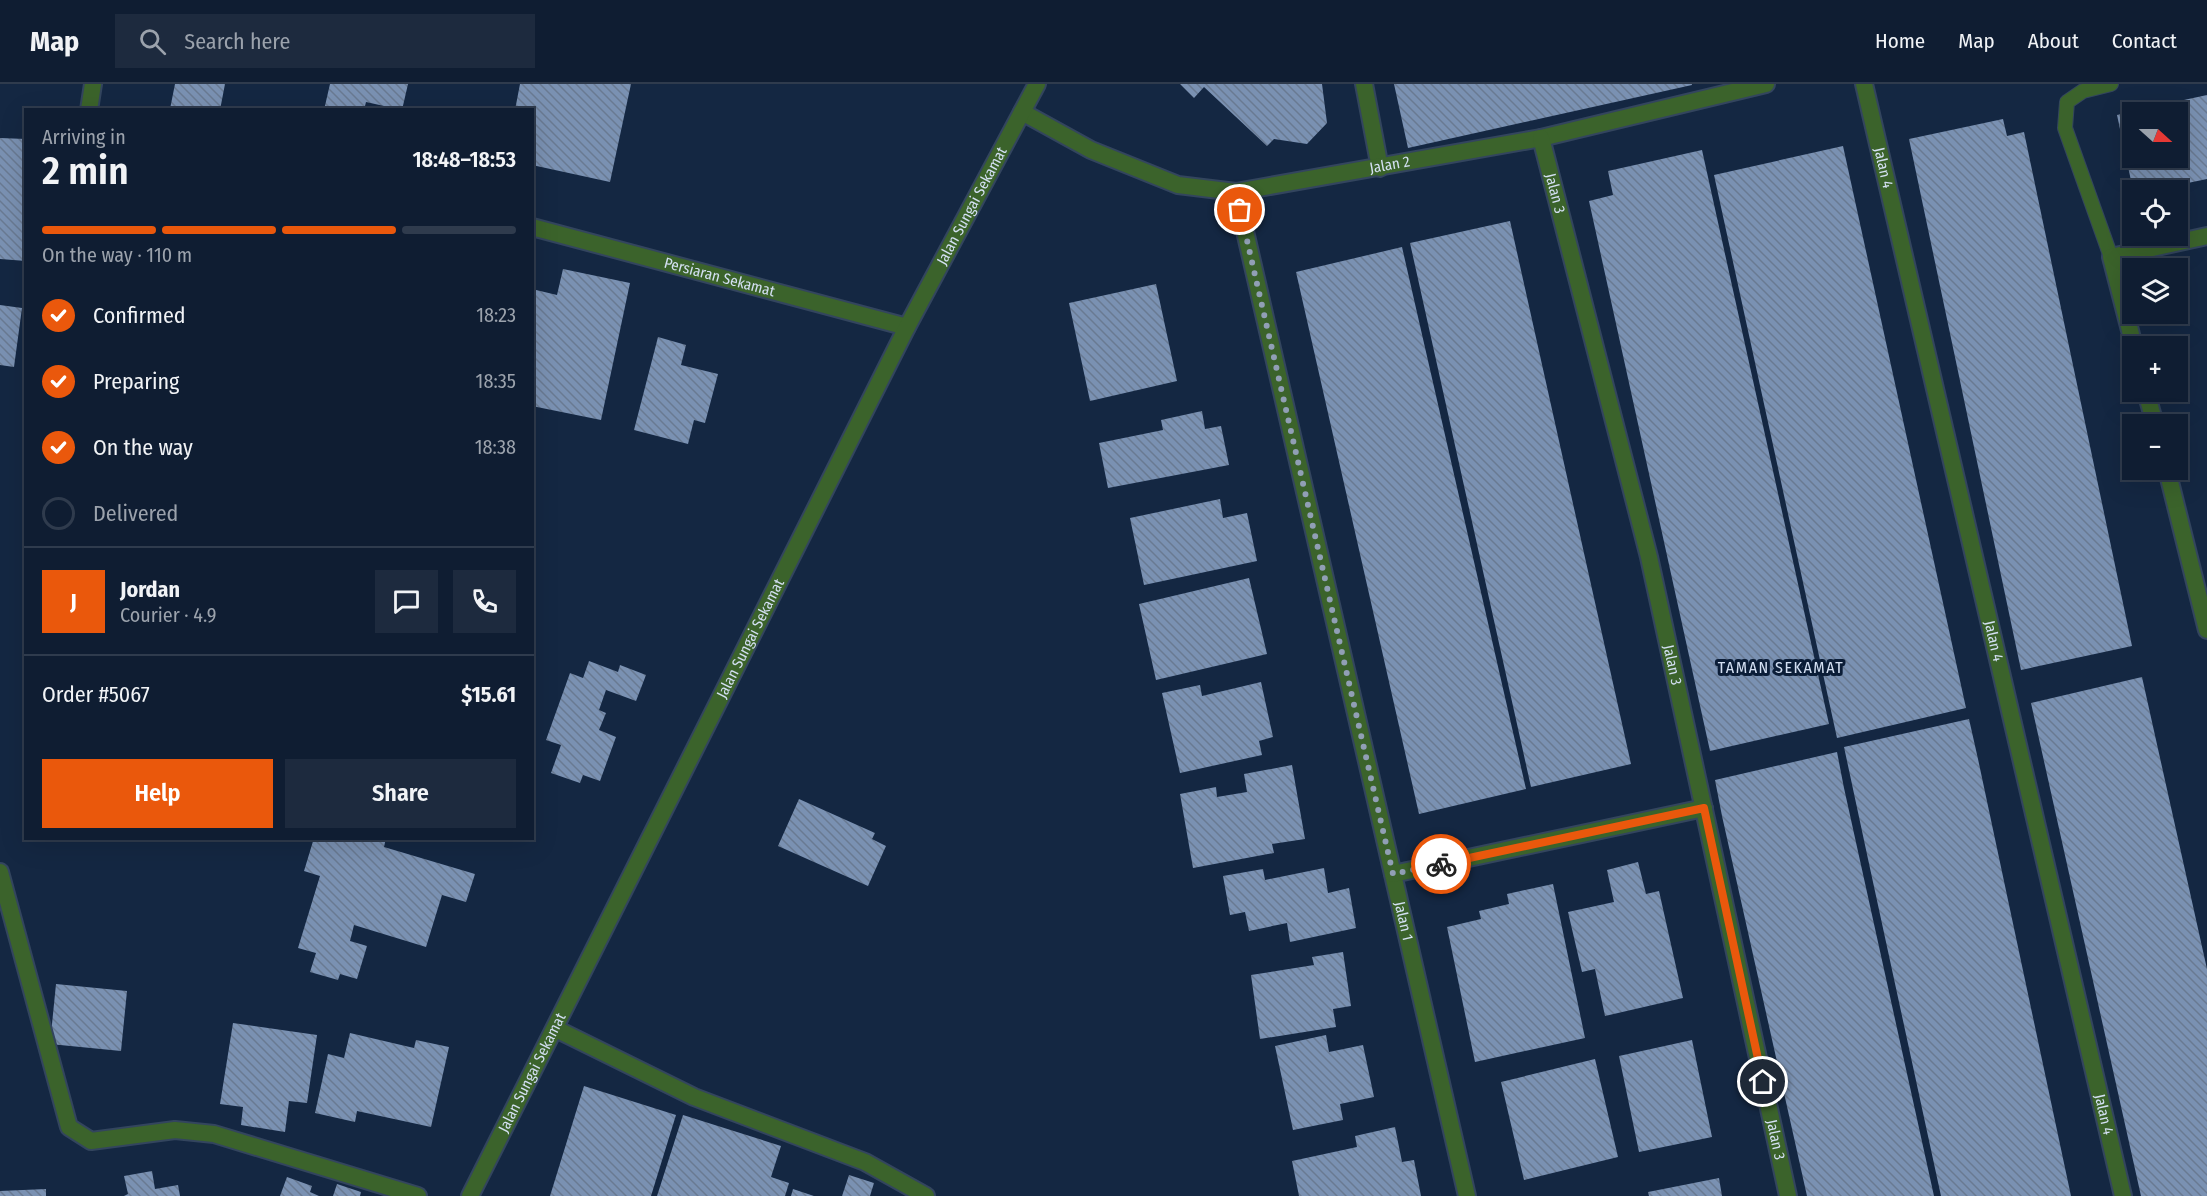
<!DOCTYPE html>
<meta charset="utf-8">
<style>
body{margin:0;font-family:"Fira Sans Condensed",sans-serif;background:#1d2a3e;color:#f1f3f6;height:100vh;display:flex;flex-direction:column;font-size:22px;white-space:nowrap}
*{box-sizing:border-box;margin:0}
p{font-size:20px;color:#9ba2ac}
.icon{flex:none;width:33px;height:33px;fill:none;stroke:currentColor;stroke-width:2;stroke-linecap:round;stroke-linejoin:round}
.map{position:relative;flex:1;overflow:hidden}
.sheet{position:absolute;left:24px;top:24px;width:510px;height:732px;display:flex;flex-direction:column;background:#0f1d32;border-radius:0px;box-shadow:0 6px 24px #0002,0 0 0 2px #2f3b4d}
.sheet>*{flex:none}
.needle{width:39px;rotate:111deg}
.tools{position:absolute;left:2122px;top:18px;display:grid;gap:12px}
.tools a{display:grid;place-items:center;width:66px;height:66px;border-radius:0px;background:#0f1d32;box-shadow:0 6px 24px #0002,0 0 0 2px #2f3b4d;font-size:30px}
.pin{position:absolute;display:grid;place-items:center;width:51px;height:51px;color:#fff;margin:-26px;border:3px solid #fff;border-radius:50%;box-shadow:0 2px 6px #0007}
.courier{position:absolute;display:grid;place-items:center;width:60px;height:60px;margin:-30px;border:4px solid #ea580c;border-radius:50%;background:#fff;color:#222;box-shadow:0 2px 8px #0007}
.overview em{font-style:normal;font-weight:600}
.overview div{display:flex;flex-direction:column-reverse}
.overview{display:flex;align-items:center;justify-content:space-between;height:102px;padding:0 18px}
h1{font-size:39px;font-weight:600;line-height:45px}
.bar{display:grid;grid-template-columns:repeat(4,1fr);gap:9px 6px;align-content:center;height:72px;padding:0 18px}
.bar i{height:8px;border-radius:4px;background:#2f3b4d}
.bar .active{background:#ea580c}
.bar p{grid-column:span 4}
.line{display:flex;align-items:center;gap:15px;padding:0 18px;border-top:2px solid #2f3b4d}
.line div{flex:1}
.round{display:grid;place-items:center;flex:none;width:63px;height:63px;border-radius:0px;background:#1d2a3e}
ol{padding:0 18px;list-style:none}
li{display:flex;align-items:center;gap:18px;height:66px}
li p{margin-inline-start:auto}
li .icon{padding:6px;border-radius:50%;background:#ea580c;color:#fff;stroke-width:4}
li:last-child{color:#9ba2ac}
li i{width:33px;height:33px;border:3px solid #2f3b4d;border-radius:50%}
.button{display:flex;gap:12px;margin-top:auto;padding:12px 18px}
.button a{flex:1;height:69px;border-radius:0px;background:#ea580c;color:#fff;font-size:24px;font-weight:600;line-height:69px;text-align:center}
.button a+a{background:#1d2a3e;color:#f1f3f6}
header{display:flex;align-items:center;gap:36px;box-sizing:border-box;height:84px;padding:0 30px;background:#0f1d32;border-bottom:2px solid #2f3b4d}
header strong{font-size:28px}
nav{display:flex;gap:33px;margin-inline-start:auto;font-size:21px}
.search{width:420px;height:54px;background:#1d2a3e;display:flex;align-items:center;gap:15px;box-sizing:border-box;padding:0 21px;border-radius:0px;color:#9ba2ac;font-size:22px}
.map>svg:first-child{display:block}
.building{fill:url(#building-back-hatch)}
.lines{fill:none;stroke-linecap:round;stroke-linejoin:round}
.service-casing{stroke:#33455e;stroke-width:16}
.minor-casing{stroke:#33455e;stroke-width:20}
.service{stroke:#3b632b;stroke-width:14}
.minor{stroke:#3b632b;stroke-width:16}
.done{stroke:#919fb5;stroke-width:6;stroke-dasharray:0 10.8}
.route{stroke:#ea580c;stroke-width:8}
.labels{text-anchor:middle;stroke-width:6;stroke-linejoin:round;paint-order:stroke}
.street-label{font-size:15px;fill:#d4e0f3;stroke:#0b1d37}
.neighbourhood-label{font-size:16px;letter-spacing:1.5px;fill:#d4e0f3;stroke:#0b1d37}
</style>
<header>
<strong>Map</strong>
<div class="search"><svg class="icon" aria-label="search" viewBox="0 0 24 24"><circle cx="10" cy="10" r="6"/><path d="M15 15l6 6"/></svg>Search here</div>
<nav><a>Home</a><a>Map</a><a>About</a><a>Contact</a></nav>
</header>
<div class="map">
<svg width="2207" height="1112" viewBox="0 0 2207 1112">
<defs>
<pattern id="building-back-hatch" width="6" height="6" patternUnits="userSpaceOnUse" patternTransform="scale(1.5)"><rect width="6" height="6" fill="#7a91b2"/><path d="M-1 5l2 2M0 0l6 6M5-1l2 2" fill="none" stroke="#697a92"/></pattern>
</defs>
<rect width="100%" height="100%" fill="#142742"/>
<path class="building" d="M175,0H225L220,26L170,25Z
M330,0H408L402,26L366,18L364,26H324Z
M520,0H631L610,98L532,81V26H515Z
M1180,0H1322L1327,39L1307,60L1274,55L1267,62L1204,3L1194,14Z
M1394,0H1692V1L1408,64Z
M2207,11V95L2154,106H2133L2117,31L2133,27V74H2178V28L2133,27Z
M2003,35L2007,52L2024,48L2132,562L2021,586L1909,55Z
M0,54L26,55V177L0,175Z
M1843,62L1966,624L1837,654L1714,91Z
M1702,66L1829,640L1710,667L1589,117L1613,111L1608,87Z
M1510,137L1631,680L1531,703L1410,159Z
M1402,163L1526,705L1419,730L1296,188Z
M563,185L630,199L601,336L532,322V205L557,211Z
M1156,200L1177,297L1090,317L1069,219Z
M0,221L22,224L14,283L0,281Z
M658,253L686,261L681,281L718,290L705,339L694,336L688,360L634,346Z
M1202,327L1205,345L1221,342L1229,381L1108,404L1099,359L1163,346L1161,336Z
M1220,415L1223,434L1247,429L1257,477L1144,501L1130,434Z
M1249,494L1267,570L1156,596L1139,520Z
M589,577L618,588L620,581L646,591L636,617L606,606L599,626L606,629L599,646L616,653L600,697L583,691L580,699L551,689L561,661L546,656L570,589L583,594Z
M2142,593L2207,885V1112H2141L2031,619Z
M1261,598L1273,653L1259,657L1262,671L1180,689L1162,609L1200,601L1202,612Z
M1969,635L1978,675L2071,1112H1941L1868,775L1844,663Z
M1837,668L1844,704L1934,1112H1807L1722,732L1715,696Z
M1292,681L1305,755L1272,760L1274,769L1193,784L1180,710L1216,703L1217,713L1247,708L1244,690Z
M799,715L875,749L872,755L886,762L868,802L778,762Z
M314,754H386L384,763L475,790L466,818L442,811L426,863L354,841L350,857L367,862L357,895L340,890L338,896L310,888L316,869L298,864L320,792L304,787Z
M1638,778L1646,810L1659,807L1683,914L1605,932L1595,885L1582,888L1568,828L1614,818L1607,786Z
M1324,784L1328,809L1349,804L1356,844L1290,858L1287,839L1249,847L1245,828L1230,831L1223,792L1263,785L1265,796Z
M1553,800L1585,954L1475,978L1447,843L1481,835L1479,827L1509,820L1507,810Z
M1343,868L1351,922L1333,925L1336,943L1260,955L1251,891L1314,881L1312,873Z
M56,900L127,907L121,967L50,960Z
M233,939L317,951L307,1019L289,1017L285,1048L241,1041L243,1023L220,1020Z
M350,949L414,964L416,956L449,963L431,1043L357,1027L355,1038L315,1029L328,970L344,974Z
M1326,951L1329,968L1363,961L1374,1013L1340,1020L1343,1036L1293,1046L1275,962Z
M1692,956L1712,1053L1639,1068L1619,972Z
M1595,975L1618,1073L1524,1096L1501,998Z
M584,1002L676,1031L651,1112H550Z
M683,1031L781,1062L771,1093L789,1099L785,1112H657Z
M1395,1043L1402,1078L1414,1076L1421,1112H1299L1292,1077L1357,1063L1355,1052Z
M152,1087L155,1105L178,1101L180,1112H124L128,1110L124,1092Z
M849,1091L874,1099L870,1112H842Z
M287,1093L312,1102L310,1108L319,1112H280Z
M1719,1094L1722,1112H1649L1648,1108Z
M337,1100L361,1108L360,1112H333Z
M46,1105V1112H0V1107Z
M793,1105L814,1112H791Z"/>
<g class="lines">
<defs>
<path id="service" d="M2111,173L2065,44L2067,18L2083,7L2111,0"/>
<g id="minor">
<path d="M1364,0L1380,84"/>
<path id="s1" d="M1864,0L2123,1112"/>
<path d="M89,26L93,0"/>
<path id="s2" d="M1022,28L1091,66L1178,101L1236,108L1541,54L1766,0"/>
<path id="s3" d="M1541,54L1649,473L1788,1112"/>
<path id="s4" d="M1236,108L1467,1112"/>
<path id="s5" d="M532,143L907,243"/>
<path d="M2134,262L2111,173L2207,152"/>
<path d="M2146,308L2155,340"/>
<path d="M2167,386L2207,546"/>
<path d="M0,788L69,1043L91,1057L175,1046L214,1050L418,1112"/>
<path d="M1393,790L1704,724"/>
<path d="M556,945L694,1013L865,1078L926,1112"/>
<path id="s6" d="M470,1112L907,243L1037,0"/>
</g>
</defs>
<use href="#service" class="service-casing"/>
<use href="#minor" class="minor-casing"/>
<use href="#service" class="service"/>
<use href="#minor" class="minor"/>
</g>
<g class="lines">
<path class="done" d="M1240,126L1393,790L1441,780"/>
<path class="route" d="M1441,780L1704,724L1763,998"/>
</g>
<g class="labels">
<g class="street-label">
<text dy="5" stroke="none"><textPath href="#s2" startOffset="387">Jalan 2</textPath></text>
<text dy="5" stroke="none"><textPath href="#s1" startOffset="86">Jalan 4</textPath></text>
<text dy="5" stroke="none"><textPath href="#s3" startOffset="57">Jalan 3</textPath></text>
<text dy="5" stroke="none"><textPath href="#s6" startOffset="1110">Jalan Sungai Sekamat</textPath></text>
<text dy="5" stroke="none"><textPath href="#s5" startOffset="194">Persiaran Sekamat</textPath></text>
<text dy="5" stroke="none"><textPath href="#s6" startOffset="624">Jalan Sungai Sekamat</textPath></text>
<text dy="5" stroke="none"><textPath href="#s1" startOffset="572">Jalan 4</textPath></text>
<text dy="5" stroke="none"><textPath href="#s3" startOffset="543">Jalan 3</textPath></text>
<text dy="5" stroke="none"><textPath href="#s4" startOffset="748">Jalan 1</textPath></text>
<text dy="5" stroke="none"><textPath href="#s6" startOffset="138">Jalan Sungai Sekamat</textPath></text>
<text dy="5" stroke="none"><textPath href="#s1" startOffset="1058">Jalan 4</textPath></text>
<text dy="5" stroke="none"><textPath href="#s3" startOffset="1029">Jalan 3</textPath></text>
</g>
<g class="neighbourhood-label">
<text x="1781" y="589">TAMAN SEKAMAT</text>
</g>
</g>
</svg>
<div class="tools">
<a><svg class="needle" viewBox="-14 -14 28 28"><path d="M0-13l5 13h-10z" fill="#e53935"/><path d="M0 13l5-13h-10z" fill="#9ba2ac"/></svg></a>
<a><svg class="icon" aria-label="locate" viewBox="0 0 24 24"><circle cx="12" cy="12" r="6"/><path d="M12 2v4M12 18v4M2 12h4M18 12h4"/></svg></a>
<a><svg class="icon" aria-label="layers" viewBox="0 0 24 24"><path d="M12 4l9 5-9 5-9-5zM3 14l9 5 9-5"/></svg></a>
<a>+</a>
<a>−</a>
</div>
<div class="pin" style="left:1240px;top:126px;background:#ea580c"><svg class="icon" aria-label="bag" viewBox="0 0 24 24"><path d="M5 8h14l-1 12H6zM9 8a3 3 0 0 1 6 0"/></svg></div>
<div class="pin" style="left:1763px;top:998px;background:#1f2937"><svg class="icon" aria-label="home" viewBox="0 0 24 24"><path d="M3 11l9-7 9 7M6 9v11h12V9"/></svg></div>
<div class="courier" style="left:1441px;top:780px"><svg class="icon" aria-label="bike" viewBox="0 0 24 24"><circle cx="6" cy="16" r="4"/><circle cx="18" cy="16" r="4"/><path d="M6 16l4-8h5l3 8M10 8l3 8H6M13 5h3"/></svg></div>
<section class="sheet">
<div class="overview"><div><h1>2 min</h1><p>Arriving in</p></div><em>18:48–18:53</em></div>
<div class="bar"><i class="active"></i><i class="active"></i><i class="active"></i><i></i><p>On the way · 110 m</p></div>
<ol>
<li><svg class="icon" aria-label="check" viewBox="0 0 24 24"><path d="M5 12l5 5 9-10"/></svg>Confirmed<p>18:23</p></li>
<li><svg class="icon" aria-label="check" viewBox="0 0 24 24"><path d="M5 12l5 5 9-10"/></svg>Preparing<p>18:35</p></li>
<li><svg class="icon" aria-label="check" viewBox="0 0 24 24"><path d="M5 12l5 5 9-10"/></svg>On the way<p>18:38</p></li>
<li><i></i>Delivered</li>
</ol>
<div class="line" style="height:108px"><b class="round" style="background:#ea580c;color:#fff">J</b><div><b>Jordan</b><p>Courier · 4.9</p></div><a class="round"><svg class="icon" aria-label="chat" viewBox="0 0 24 24"><path d="M4 5h16v11H9l-5 4z"/></svg></a><a class="round"><svg class="icon" aria-label="phone" viewBox="0 0 24 24"><path d="M5 4h4l2 5-3 2q2 4 5 5l2-3 5 2v4C11 20 4 13 5 4z"/></svg></a></div>
<div class="line" style="height:78px"><div>Order #5067</div><b>$15.61</b></div>
<div class="button"><a>Help</a><a>Share</a></div>
</section>
</div>
